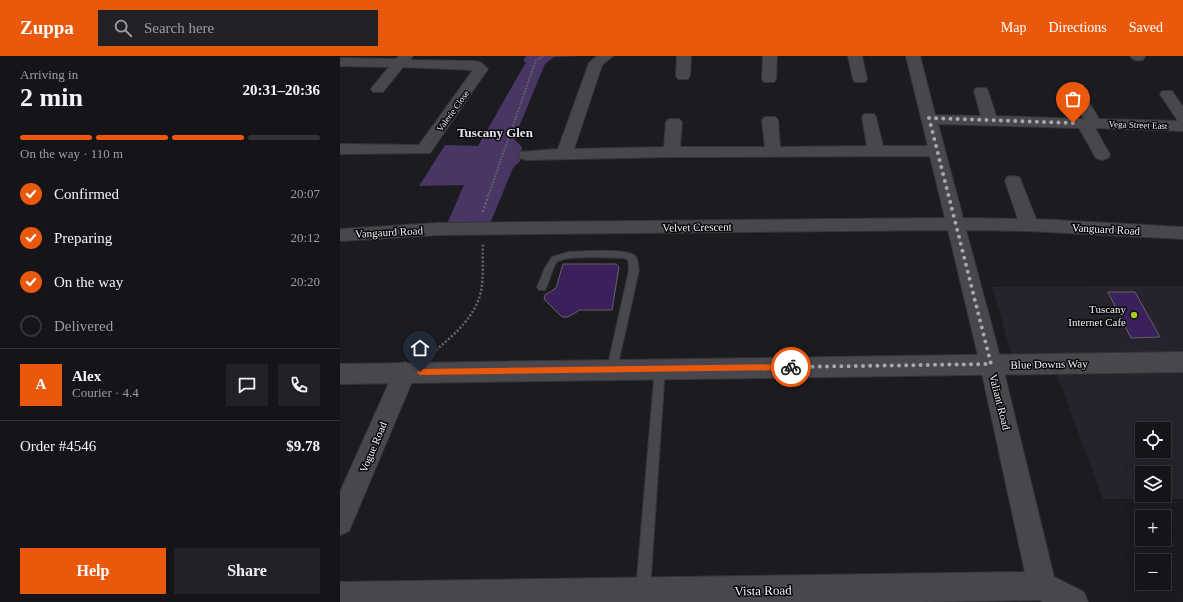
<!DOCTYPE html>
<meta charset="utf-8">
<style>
body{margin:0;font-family:"Times New Roman",serif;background:#222125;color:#f1f3f6;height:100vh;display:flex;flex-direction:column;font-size:15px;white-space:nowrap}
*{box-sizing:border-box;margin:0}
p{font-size:13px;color:#9d9ea2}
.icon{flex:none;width:22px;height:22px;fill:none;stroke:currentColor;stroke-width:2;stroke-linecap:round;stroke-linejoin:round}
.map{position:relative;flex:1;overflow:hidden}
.details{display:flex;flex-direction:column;background:#151418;width:340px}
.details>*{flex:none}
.tools{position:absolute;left:795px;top:366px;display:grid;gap:8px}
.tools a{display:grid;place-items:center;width:36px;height:36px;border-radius:0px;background:#151418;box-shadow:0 4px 16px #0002,0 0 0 1px #343337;font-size:20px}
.pin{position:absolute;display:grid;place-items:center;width:34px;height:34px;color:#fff;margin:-41px -17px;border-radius:50% 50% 50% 0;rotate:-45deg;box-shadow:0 0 4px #0007}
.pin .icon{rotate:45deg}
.courier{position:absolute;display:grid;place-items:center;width:40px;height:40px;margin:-20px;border:3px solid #ea580c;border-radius:50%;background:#fff;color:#222;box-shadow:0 1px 5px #0007}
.head em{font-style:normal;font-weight:700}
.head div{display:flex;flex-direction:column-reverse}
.head{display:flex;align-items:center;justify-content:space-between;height:68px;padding:0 20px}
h1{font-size:26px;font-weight:700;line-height:30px}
.bar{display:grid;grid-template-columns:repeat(4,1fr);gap:6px 4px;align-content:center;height:48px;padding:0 20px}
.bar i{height:5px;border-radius:3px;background:#343337}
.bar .selected{background:#ea580c}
.bar p{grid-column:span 4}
.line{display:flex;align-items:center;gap:10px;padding:0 20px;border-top:1px solid #343337}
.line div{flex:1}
.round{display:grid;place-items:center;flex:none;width:42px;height:42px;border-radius:0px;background:#222125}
ol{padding:0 20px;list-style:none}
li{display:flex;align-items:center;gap:12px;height:44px}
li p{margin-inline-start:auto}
li .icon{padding:4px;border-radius:50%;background:#ea580c;color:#fff;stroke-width:4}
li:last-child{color:#9d9ea2}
li i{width:22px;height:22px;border:2px solid #343337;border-radius:50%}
.action{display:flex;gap:8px;margin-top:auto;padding:8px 20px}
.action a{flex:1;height:46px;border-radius:0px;background:#ea580c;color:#fff;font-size:16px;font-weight:700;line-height:46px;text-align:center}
.action a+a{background:#222125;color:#f1f3f6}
header{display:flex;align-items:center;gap:24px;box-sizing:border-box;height:56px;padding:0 20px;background:#ea580c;color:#fff}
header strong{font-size:19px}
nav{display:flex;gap:22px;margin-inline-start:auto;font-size:14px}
.search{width:280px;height:36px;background:#222125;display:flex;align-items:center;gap:10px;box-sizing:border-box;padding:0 14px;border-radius:0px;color:#9d9ea2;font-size:15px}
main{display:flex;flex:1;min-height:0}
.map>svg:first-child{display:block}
.built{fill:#26232d;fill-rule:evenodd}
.green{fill:#493665}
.building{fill:#3b215b;stroke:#646268}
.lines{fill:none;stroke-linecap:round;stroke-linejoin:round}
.service-casing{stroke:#363538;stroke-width:2}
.minor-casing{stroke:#363538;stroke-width:2}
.tertiary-casing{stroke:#363538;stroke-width:2}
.path-far1{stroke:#656468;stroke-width:2;stroke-dasharray:1.5 1.5;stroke-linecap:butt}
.path{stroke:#656468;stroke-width:2.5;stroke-dasharray:2 2;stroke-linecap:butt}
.service{fill:#49474d;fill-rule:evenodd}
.minor{fill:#49474d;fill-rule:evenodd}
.tertiary{fill:#49474d;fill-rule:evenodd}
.route{fill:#ea580c}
.done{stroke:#a8a7ab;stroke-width:4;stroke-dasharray:0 7.2}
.poi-dot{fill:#a5c822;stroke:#070608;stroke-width:1.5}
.labels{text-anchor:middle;stroke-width:3;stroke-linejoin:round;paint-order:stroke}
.far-street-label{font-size:9px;fill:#f4f3f6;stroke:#070608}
.street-label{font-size:11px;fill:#f4f3f6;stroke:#070608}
.poi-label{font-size:11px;fill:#f4f3f6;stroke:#070608;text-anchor:end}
.far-district-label{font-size:13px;font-weight:bold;fill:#e5e3ea;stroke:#070608}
.near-street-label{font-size:13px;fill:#f4f3f6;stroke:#070608}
</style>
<header>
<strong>Zuppa</strong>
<div class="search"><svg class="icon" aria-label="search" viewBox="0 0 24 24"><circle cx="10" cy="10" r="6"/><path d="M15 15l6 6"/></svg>Search here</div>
<nav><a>Map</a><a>Directions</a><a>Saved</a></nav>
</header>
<main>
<section class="details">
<div class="head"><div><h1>2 min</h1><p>Arriving in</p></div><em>20:31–20:36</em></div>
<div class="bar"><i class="selected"></i><i class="selected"></i><i class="selected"></i><i></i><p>On the way · 110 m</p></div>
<ol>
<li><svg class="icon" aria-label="check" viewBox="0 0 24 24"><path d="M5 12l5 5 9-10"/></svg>Confirmed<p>20:07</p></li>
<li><svg class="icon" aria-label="check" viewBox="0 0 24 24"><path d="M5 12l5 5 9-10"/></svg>Preparing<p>20:12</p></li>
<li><svg class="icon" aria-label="check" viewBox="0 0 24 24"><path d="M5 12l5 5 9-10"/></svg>On the way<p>20:20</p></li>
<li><i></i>Delivered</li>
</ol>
<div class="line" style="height:72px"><b class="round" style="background:#ea580c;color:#fff">A</b><div><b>Alex</b><p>Courier · 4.4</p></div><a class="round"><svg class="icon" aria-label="chat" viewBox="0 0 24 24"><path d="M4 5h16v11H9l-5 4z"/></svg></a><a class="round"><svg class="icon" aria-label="phone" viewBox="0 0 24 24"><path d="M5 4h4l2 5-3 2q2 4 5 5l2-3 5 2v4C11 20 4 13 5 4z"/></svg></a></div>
<div class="line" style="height:52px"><div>Order #4546</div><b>$9.78</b></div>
<div class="action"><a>Help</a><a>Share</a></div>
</section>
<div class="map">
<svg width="843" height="546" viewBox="0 0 843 546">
<rect width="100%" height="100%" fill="#1c1b20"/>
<path class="built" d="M843,230V443H763L713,309L675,310L652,231ZM802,373H824V395H802ZM802,417H824V439H802Z"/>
<path class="green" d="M186,0H241L214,1L205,8L174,83L182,91L180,105L173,112L150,168H107L124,129L79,130L105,89L138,90L186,6L183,5Z"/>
<path class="building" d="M223,208H276L279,211L272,254H240L228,261H222L204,243L205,239L216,232Z
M768,236H795L820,281L791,282Z"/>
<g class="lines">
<defs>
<path id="service" d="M248,195C258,195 291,193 296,201C298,204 298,210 299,214L277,313L276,316L272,317L268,316L267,313L289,214L288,204L284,202C272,202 223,198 216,207C211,215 210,225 205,234H199L197,231L205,212L212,201L228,196Z
M320,308L324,309L325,312L310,534L308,539L303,541L298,539L296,534L315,312L316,309Z"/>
<path id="minor" d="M59,0H73L70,4L135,5L140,6L148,13L90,97L0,98V88L79,89L133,14L63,11L43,36H33L31,33L49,11L0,10V2L56,3Z
M257,0H273L262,9L234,93L324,91L326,66L329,63H339L342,66L340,91H425L422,64L425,61H435L438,64L440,91L527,90L522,61L524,58H534L536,61L543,90H588L566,0H580L595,59L641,60L634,35L636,32H646L648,35L656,60L744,63L729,36L731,33H741L759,63L838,65L820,38L822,35H832L843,51V75L755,72L770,99L768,102L762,104L756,102L739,72L598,68L623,162L678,163L665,125L667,121L673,120L679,121L681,125L696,163L843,171V183L689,175L626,174L662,308L714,521L744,536L748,546H704L700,544L576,546H0V526L685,516L640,308L608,174L98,179L0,185V173L98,167L605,162L590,100L330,101L186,104L180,102L178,99L180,96L218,93L249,7Z
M337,0H351L350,20L348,23H338L336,20Z
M423,0H437L436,23L434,26H424L422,23Z
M508,0H522L527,23L525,26H515L513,23Z
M790,0H804L805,1L803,4C797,5 794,5 790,0Z
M65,306L73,309L76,316L9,475L0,479V436L57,309Z"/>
<path id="tertiary" d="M843,296V316L0,328V308Z"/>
</defs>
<use href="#service" class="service-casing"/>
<use href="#minor" class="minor-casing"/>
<use href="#tertiary" class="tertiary-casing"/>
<path class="path-far1" d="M149,138L196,4L204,0"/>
<path class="path" d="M143,156L149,137
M96,294C115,278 136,260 141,235C144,220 142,203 143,188"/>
<use href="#service" class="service"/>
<use href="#minor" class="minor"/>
<use href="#tertiary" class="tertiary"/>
</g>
<path class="route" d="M451,308L454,311L451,314L80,319L77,316L80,313Z"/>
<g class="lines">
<path class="done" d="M451,311L651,308L589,62L733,67"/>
</g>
<circle class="poi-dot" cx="794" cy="259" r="4"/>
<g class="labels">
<g class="far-street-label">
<text transform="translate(113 55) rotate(-54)" y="3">Valerie Close</text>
<text transform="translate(798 69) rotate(2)" y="3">Vega Street East</text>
</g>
<g class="street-label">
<text transform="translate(357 171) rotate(-1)" y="4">Velvet Crescent</text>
<text transform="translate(766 173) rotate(3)" y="4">Vanguard Road</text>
<text transform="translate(49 176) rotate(-3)" y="4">Vangaurd Road</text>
<text transform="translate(709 308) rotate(-1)" y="4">Blue Downs Way</text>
<text transform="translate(660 346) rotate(76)" y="4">Valiant Road</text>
<text transform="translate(33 391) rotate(-67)" y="4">Vogue Road</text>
</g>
<g class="poi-label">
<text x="786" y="257">Tuscany<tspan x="786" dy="13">Internet Cafe</tspan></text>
</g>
<g class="far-district-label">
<text x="155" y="81">Tuscany Glen</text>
</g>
<g class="near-street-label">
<text transform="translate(423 534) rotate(-1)" y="5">Vista Road</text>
</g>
</g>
</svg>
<div class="tools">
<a><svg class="icon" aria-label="locate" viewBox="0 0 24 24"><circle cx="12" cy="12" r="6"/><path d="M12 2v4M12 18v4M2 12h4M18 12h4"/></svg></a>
<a><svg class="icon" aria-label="layers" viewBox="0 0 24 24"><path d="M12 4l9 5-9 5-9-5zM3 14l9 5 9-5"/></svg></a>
<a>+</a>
<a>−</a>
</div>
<div class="pin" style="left:733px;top:67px;background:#ea580c"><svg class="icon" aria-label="bag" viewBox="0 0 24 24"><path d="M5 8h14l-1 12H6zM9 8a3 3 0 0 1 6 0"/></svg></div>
<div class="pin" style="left:80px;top:316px;background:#1f2937"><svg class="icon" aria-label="home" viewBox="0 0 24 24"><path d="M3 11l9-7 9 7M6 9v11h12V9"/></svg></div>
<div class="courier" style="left:451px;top:311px"><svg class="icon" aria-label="bike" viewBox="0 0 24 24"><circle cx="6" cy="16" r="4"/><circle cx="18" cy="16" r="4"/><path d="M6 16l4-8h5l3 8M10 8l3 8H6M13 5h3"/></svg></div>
</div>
</main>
